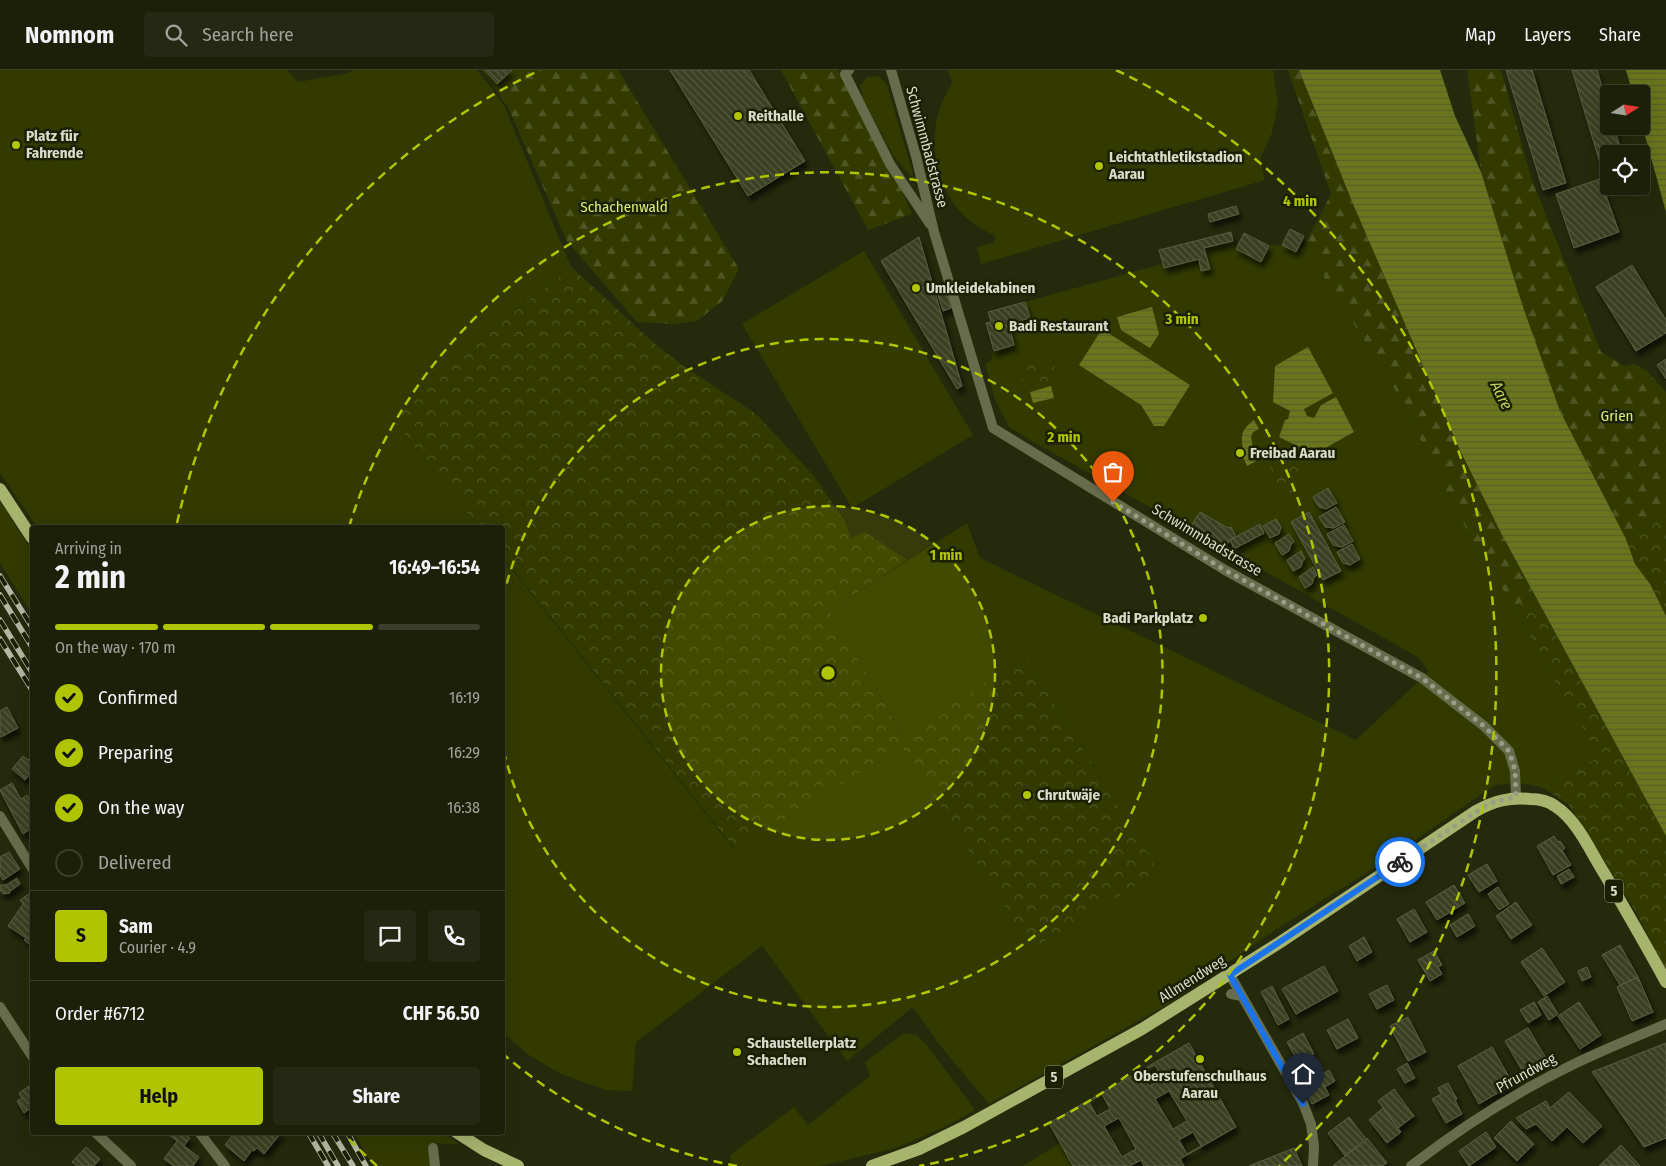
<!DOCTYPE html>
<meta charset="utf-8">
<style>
body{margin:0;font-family:"Fira Sans Condensed",sans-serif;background:#252812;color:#f1f3f6;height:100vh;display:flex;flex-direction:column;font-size:19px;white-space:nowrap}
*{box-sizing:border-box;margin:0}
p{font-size:16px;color:#a0a39c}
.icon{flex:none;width:28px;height:28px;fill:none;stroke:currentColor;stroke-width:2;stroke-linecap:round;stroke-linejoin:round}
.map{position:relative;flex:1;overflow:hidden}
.panel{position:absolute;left:30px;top:455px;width:475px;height:610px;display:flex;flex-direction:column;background:#1c2009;border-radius:5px;box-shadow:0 5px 20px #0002,0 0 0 1px #3a3e2a}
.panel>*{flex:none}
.needle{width:32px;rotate:78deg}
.fabs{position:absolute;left:1600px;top:15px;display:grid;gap:10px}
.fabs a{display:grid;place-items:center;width:50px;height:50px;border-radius:5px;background:#1c2009;box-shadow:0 5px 20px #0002,0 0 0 1px #3a3e2a;font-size:25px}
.pin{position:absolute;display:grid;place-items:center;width:42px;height:42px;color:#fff;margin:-51px -21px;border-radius:50% 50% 50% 0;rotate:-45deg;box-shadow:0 0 5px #0007}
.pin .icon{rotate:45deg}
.courier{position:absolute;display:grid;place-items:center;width:50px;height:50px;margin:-25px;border:4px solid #1a73e8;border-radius:50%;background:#fff;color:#222;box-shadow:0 1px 6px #0007}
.summary em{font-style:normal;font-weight:700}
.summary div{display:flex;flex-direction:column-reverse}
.summary{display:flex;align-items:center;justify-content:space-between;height:85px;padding:0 25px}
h1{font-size:32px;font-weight:700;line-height:38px}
.bar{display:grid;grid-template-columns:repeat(4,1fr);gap:8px 5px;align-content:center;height:60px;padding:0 25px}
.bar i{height:6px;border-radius:4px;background:#3a3e2a}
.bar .active{background:#b0c502}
.bar p{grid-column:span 4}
.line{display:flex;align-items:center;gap:12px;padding:0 25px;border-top:1px solid #3a3e2a}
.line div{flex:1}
.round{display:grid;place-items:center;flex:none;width:52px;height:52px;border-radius:5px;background:#252812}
ol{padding:0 25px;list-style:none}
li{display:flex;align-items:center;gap:15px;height:55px}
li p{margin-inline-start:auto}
li .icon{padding:5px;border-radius:50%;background:#b0c502;color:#111;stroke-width:4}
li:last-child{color:#a0a39c}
li i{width:28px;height:28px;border:2px solid #3a3e2a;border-radius:50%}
.button{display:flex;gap:10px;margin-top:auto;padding:10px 25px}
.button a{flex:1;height:58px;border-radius:5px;background:#b0c502;color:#111;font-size:20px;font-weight:700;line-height:58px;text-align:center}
.button a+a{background:#252812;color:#f1f3f6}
header{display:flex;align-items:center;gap:30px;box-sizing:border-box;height:70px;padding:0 25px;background:#1c2009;border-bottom:1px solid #3a3e2a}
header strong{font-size:24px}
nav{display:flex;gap:28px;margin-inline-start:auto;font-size:18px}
.search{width:350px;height:45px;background:#252812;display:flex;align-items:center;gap:12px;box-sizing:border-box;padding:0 18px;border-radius:5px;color:#a0a39c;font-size:19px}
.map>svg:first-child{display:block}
.grass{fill:#323a00}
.forest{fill:url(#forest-firs)}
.park{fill:url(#park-crowns)}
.water{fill:url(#water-rules)}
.building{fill:url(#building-back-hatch);stroke:#595f40;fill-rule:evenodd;filter:url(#shadow)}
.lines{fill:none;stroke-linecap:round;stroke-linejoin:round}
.minor{stroke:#676d4c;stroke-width:10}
.primary{stroke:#a7b46e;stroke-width:12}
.rail-casing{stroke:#b3b8a4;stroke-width:5.5}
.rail{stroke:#1c2003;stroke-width:4;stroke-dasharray:11;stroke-linecap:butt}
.done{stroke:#999e88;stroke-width:5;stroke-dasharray:0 9}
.route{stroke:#1a73e8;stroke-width:6}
.ring{fill:none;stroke:#b0c502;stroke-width:2.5;stroke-dasharray:9 6}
.poi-dot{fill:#b0c502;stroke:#1c2003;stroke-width:2}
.labels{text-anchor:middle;stroke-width:5;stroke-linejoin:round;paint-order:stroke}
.shield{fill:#1c2003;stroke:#a0a48f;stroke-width:1}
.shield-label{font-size:14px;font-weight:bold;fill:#d8dccb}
.poi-label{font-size:15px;font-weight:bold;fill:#d8dccb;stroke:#1c2003;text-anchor:start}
.street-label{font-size:15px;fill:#d8dccb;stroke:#1c2003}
.park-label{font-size:15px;fill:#daee7b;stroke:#1c2003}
.water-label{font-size:16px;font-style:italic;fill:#bdcf5d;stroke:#1c2003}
.centre{fill:#b0c502;stroke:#1c2003;stroke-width:2.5}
.ring-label{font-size:15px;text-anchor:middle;font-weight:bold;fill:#b0c502;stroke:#1c2003;stroke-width:5;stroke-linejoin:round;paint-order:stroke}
</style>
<header>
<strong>Nomnom</strong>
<div class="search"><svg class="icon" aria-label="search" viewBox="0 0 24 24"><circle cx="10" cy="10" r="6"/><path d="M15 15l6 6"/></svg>Search here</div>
<nav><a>Map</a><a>Layers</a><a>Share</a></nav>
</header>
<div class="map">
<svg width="1666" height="1096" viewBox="0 0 1666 1096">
<defs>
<pattern id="forest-firs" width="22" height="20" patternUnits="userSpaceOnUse" patternTransform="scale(1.25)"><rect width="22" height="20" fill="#323a00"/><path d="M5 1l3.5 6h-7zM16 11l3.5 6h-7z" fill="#4f5624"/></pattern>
<pattern id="park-crowns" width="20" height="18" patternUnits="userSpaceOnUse" patternTransform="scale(1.25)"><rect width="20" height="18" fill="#323a00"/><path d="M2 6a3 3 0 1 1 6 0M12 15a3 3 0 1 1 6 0" fill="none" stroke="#4f5624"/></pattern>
<pattern id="water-rules" width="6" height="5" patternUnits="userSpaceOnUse" patternTransform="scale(1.25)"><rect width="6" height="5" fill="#6a761d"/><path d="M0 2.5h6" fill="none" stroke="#585f2b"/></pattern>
<pattern id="building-back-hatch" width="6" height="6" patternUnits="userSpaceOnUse" patternTransform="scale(1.25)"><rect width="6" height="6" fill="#3a4022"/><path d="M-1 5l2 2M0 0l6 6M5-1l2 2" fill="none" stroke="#565b41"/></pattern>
<filter id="shadow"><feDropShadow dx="3" dy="5.5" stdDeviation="2.5" flood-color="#0009"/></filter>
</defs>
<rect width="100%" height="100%" fill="#252a0c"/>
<path class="grass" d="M0,0H287L298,12L344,4L355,0H477L504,35L571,197L387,342L479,457H37L0,403Z
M948,0H1273L1278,33L1272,63L1260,89L1265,110L981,194L977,177L993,173L995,169L994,165C989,162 982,160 977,156C942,133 929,88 937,48C940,35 946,24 952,13Z
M879,6L887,15L915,111L893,85L864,31L860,15L868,7Z
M1233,171L1236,179L1261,192L1269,176L1282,175L1296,182L1304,176L1392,314L1461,449L1488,497L1514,537L1558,617L1601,687L1549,712L1545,719C1528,712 1513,713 1495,715L1379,795L1280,857L1214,902L1213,888L1208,907L1165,936L989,1034L938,973L913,937L847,991L762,876L636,972L632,1021L606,1020L561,1004L529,985L503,963L502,487L734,779L902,677L1032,879L1157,801L1147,782L1025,587L905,667L829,541L967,453L980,488L1356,670L1422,608L1428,601L1418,587L1030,370L1009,357L995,330L985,294L991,290L994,281L1014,275L1010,259L1012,253L1029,248L1025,232L1162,194L1164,198L1199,189L1202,201L1209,198L1204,178Z
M864,181L973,365L852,438L742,254Z
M0,431L32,481V544L0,493Z
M904,963L916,965L926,974L975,1040L943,1058L896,1078L825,1095L816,1096H731L730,1085L794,1037L808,1055L870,1006L865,992Z
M354,1063H444L460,1075L434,1073L431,1084L432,1096H373Z
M1060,1073L1073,1096H1023Z"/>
<path class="forest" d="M482,0H618L739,199L722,231L697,251L675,254L637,252L567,171L508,37Z
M781,0H838L890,94L912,144L868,160Z
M1288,0H1299L1353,134L1458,376L1501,463L1534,524L1514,537L1488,497L1461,449L1392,314L1304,176L1331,124Z
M1467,0H1501L1531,108L1601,282L1624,296L1635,294L1647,301L1666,322V447L1626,469L1560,341L1522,234L1481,102Z"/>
<path class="park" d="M571,197L654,273L682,295L756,344L814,406L846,453L850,468L865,462L907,490L829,541L904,666L1025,587L1147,782L1158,802L1032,879L902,677L735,779L503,487L502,458L479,457L387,342Z
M1049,290L1057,301L1055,310L1024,319L1019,297Z
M1276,385L1307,399L1300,418L1284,426L1266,390Z
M1666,447V546L1650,514L1635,494L1626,469Z
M1534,524L1666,766V901L1636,842L1569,735L1545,719L1549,712L1600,687L1558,617L1514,537Z"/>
<path class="water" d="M1299,0H1440L1455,46L1481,102L1522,234L1560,341L1626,469L1635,494L1650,514L1666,546V766L1501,463L1458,376L1353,134Z
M1626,0H1666V142L1641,51V24H1633Z
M1152,237L1159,264L1150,278L1121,260L1117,247Z
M1102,259L1190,315L1164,356H1154L1141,335L1079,295Z
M1308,277L1333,323L1304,339L1307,346L1314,348L1321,335L1336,327L1354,362L1320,381C1307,384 1291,372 1279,367L1285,350L1288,349L1290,341L1273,332L1275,296Z
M1051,316L1054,328L1033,333L1030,322Z
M1254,350L1259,359L1253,362L1251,367C1254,377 1251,381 1256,391L1247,396L1243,387C1245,380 1242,378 1242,371C1241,361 1247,355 1254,350Z"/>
<path class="building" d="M485,0H512L497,14Z
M670,0H749L805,91L748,126Z
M1506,0H1532L1566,113L1543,120Z
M1572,0H1597L1609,40V56H1614L1622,84H1609V115L1607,116Z
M1600,109L1619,162L1574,178L1556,124Z
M1236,136L1239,144L1210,152L1208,144Z
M1290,159L1304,166L1296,182L1282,175Z
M1231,162L1233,171L1204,178L1210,199L1201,201L1199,189L1164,198L1159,180Z
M1244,163L1269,176L1261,192L1236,179Z
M919,167L962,316L957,319L881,191Z
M1632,195L1666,250V263L1636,281L1596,217Z
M946,222L951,238L943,241L938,225Z
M1025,232L1030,248L1012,253L1010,259L1014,275L994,281L986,253L991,252L988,242Z
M1666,289V309L1657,295Z
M1328,418L1337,433L1326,439L1319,437L1313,427Z
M1336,437L1345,452L1334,458L1325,457L1319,447Z
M1200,442L1228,458L1231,457L1236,467L1230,470L1225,479L1189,459Z
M1309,442L1341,501L1323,510L1291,452Z
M1276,449L1281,457L1279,464L1270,468L1263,456Z
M1260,454L1264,463L1234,479L1230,470Z
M1344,455L1353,471L1342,477L1333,475L1327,464Z
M1289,464L1294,472L1291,474L1289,481L1282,485L1275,473Z
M1352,474L1360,489L1350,495L1343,493L1337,482Z
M1301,481L1305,489L1303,490L1301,497L1293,501L1287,490Z
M1313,497L1317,505L1314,507L1312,514L1305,518L1299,507Z
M7,637L18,658L1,667L0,665V641Z
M32,685V702L25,710L12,699L23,686L28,690Z
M12,713L21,729L27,725L32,735V758L23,764L0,720Z
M1554,766L1558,772L1560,771L1565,778L1562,780L1571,795L1553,805L1537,776Z
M9,782L20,799L3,810L0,805V787Z
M1487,794L1497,811L1479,822L1468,805Z
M1569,799L1574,807L1561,814L1557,806Z
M17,808L20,814L9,822L10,823L3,824L0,820V815H6Z
M1454,815L1465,833L1437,850L1426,832Z
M1498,817L1509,834L1499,840L1488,824Z
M30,823L32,826V876L24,870L26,868L8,856L23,834L20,830Z
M1516,832L1532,855L1511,869L1496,846Z
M1414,839L1427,862L1410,872L1397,849Z
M1468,844L1475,856L1457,867L1450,855Z
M1364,867L1372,882L1357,891L1349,876Z
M1620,875L1638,907L1620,915L1602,885Z
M1542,878L1565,912L1544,926L1521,892Z
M1434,881L1442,895L1438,897L1442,904L1430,911L1418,890Z
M1324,896L1338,921L1296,944L1282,919Z
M1587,897L1591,907L1582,911L1578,901Z
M1638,907L1653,942L1632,951L1617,917Z
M1387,915L1394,930L1377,939L1369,924Z
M1272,916L1289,949L1278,955L1261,922Z
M1547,926L1558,944L1549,950L1538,932Z
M1534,932L1541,945L1528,953L1520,940Z
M1579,932L1601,965L1580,979L1558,946Z
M1408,947L1426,982L1408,991L1390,956Z
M1348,949L1358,968L1337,979L1327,960Z
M1528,958L1546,988L1523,1002L1505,971Z
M1303,963L1314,984L1298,992L1287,972Z
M1189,973L1236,1057L1180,1089L1184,1096H1144L1141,1090L1130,1096H1073L1049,1053ZM1155,995L1163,1009L1149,1016L1141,1002ZM1169,1021L1187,1051L1173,1059L1155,1029ZM1102,1024L1110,1039L1097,1046L1089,1032ZM1119,1048L1136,1079L1122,1087L1104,1056ZM1193,1062L1201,1076L1187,1084L1179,1070Z
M1666,973V1068L1644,1077L1592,1002Z
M1492,977L1513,1014L1479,1034L1458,996Z
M1407,993L1415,1008L1405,1013L1397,999Z
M1329,1000L1335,1011L1325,1017L1319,1006Z
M1318,1004L1329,1025L1312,1034L1302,1013Z
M1448,1013L1457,1029L1455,1030L1462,1044L1446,1053L1432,1029L1441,1024L1438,1018Z
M32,1014V1037L24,1043L17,1031L22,1028L19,1023Z
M1394,1019L1414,1046L1398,1058L1378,1031Z
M1569,1022L1602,1056L1583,1073L1567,1057L1552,1071L1536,1054L1526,1059L1516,1048L1546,1031L1550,1038Z
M1383,1038L1401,1062L1387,1073L1369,1050Z
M1349,1047L1367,1070L1345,1086L1328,1063Z
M1511,1051L1534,1074L1517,1091L1494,1068Z
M171,1062H182L190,1068L184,1076L199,1087L193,1096H174L164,1089L177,1071L169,1065Z
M235,1062H281V1063L264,1084L257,1078L254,1081L252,1080L244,1091L225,1075Z
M1486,1062L1496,1077L1469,1096L1459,1081Z
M1367,1068L1387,1093L1382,1096H1333Z
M1621,1075L1640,1096H1599Z
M86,1077L100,1089L94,1096H77L72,1092Z
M1294,1078L1302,1096H1249Z"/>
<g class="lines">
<path class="minor" d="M849,0L845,4L890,94L930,154
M891,0L916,86L934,162L993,358L1225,500L1422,608L1484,656L1509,681L1515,701L1516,727
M0,746L32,798
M1230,905L1242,926
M1231,924L1242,926L1303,1033L1311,1054L1314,1076L1313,1096
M0,937L32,986
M95,1062L131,1096
M199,1062L225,1096
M433,1078L435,1096
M1411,1096C1460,1058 1513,1024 1568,997C1600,981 1633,968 1666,954"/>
<path class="primary" d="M0,419L32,468
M456,1062L484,1080L518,1096
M872,1096L919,1079L964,1057L1142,959L1279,873L1476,741C1494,731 1509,727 1530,729C1539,729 1548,731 1555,736C1578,751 1590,781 1604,803C1625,839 1646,875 1666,912"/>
<defs>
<path id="rail" d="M0,506L32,557
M0,525L32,577
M0,550L32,602
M0,569L32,620
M308,1062L328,1096
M318,1062L338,1096
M332,1062L353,1096
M347,1062L366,1096"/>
</defs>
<use href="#rail" class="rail-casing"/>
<use href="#rail" class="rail"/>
</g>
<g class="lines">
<path class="done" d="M1113,432L1225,500L1422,608L1484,656L1509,681L1515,700L1516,727L1490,733L1400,792"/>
<path class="route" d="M1303,1034L1230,905L1400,792"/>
</g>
<circle cx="828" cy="603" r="167" fill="#b0c502" fill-opacity=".12"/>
<g class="ring">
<circle cx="828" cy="603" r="167"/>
<path d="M503 528A334 334 0 1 1 503 678"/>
<path d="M737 1096A501 501 0 0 1 503 984M349 457A501 501 0 1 1 919 1096"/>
<path d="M377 1096A668 668 0 0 1 343 1063M177 453A668 668 0 0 1 540 0M1116 0A668 668 0 0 1 1279 1096"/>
</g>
<g class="poi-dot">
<circle cx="738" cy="46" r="5"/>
<circle cx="16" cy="75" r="5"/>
<circle cx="1099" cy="96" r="5"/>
<circle cx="916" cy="218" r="5"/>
<circle cx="999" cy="256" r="5"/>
<circle cx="1240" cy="383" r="5"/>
<circle cx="1203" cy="548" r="5"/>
<circle cx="1027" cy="725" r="5"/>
<circle cx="737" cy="982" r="5"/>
<circle cx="1200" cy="989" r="5"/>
</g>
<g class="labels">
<g class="shield">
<rect x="1605" y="809.5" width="18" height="23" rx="4"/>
<rect x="1045" y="995.5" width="18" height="23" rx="4"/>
</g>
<g class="shield-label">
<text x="1614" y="826">5</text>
<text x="1054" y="1012">5</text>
</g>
<g class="poi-label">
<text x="748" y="51">Reithalle</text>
<text x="26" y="71">Platz für<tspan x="26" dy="17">Fahrende</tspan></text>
<text x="1109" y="92">Leichtathletikstadion<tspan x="1109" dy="17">Aarau</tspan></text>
<text x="926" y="223">Umkleidekabinen</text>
<text x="1009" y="261">Badi Restaurant</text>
<text x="1250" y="388">Freibad Aarau</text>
<text x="1193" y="553" text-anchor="end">Badi Parkplatz</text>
<text x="1037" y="730">Chrutwäje</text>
<text x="747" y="978">Schaustellerplatz<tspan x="747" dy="17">Schachen</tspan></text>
<text x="1200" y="1011" text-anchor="middle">Oberstufenschulhaus<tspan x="1200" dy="17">Aarau</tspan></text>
</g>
<g class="street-label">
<text transform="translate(927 77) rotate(75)" y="5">Schwimmbadstrasse</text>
<text transform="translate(1207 470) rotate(31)" y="5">Schwimmbadstrasse</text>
<text transform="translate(1192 909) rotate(-32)" y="5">Allmendweg</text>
<text transform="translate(1526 1003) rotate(-29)" y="5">Pfrundweg</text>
</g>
<g class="park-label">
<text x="624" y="142">Schachenwald</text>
<text x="1617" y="351">Grien</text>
</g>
<g class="water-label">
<text transform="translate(1502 325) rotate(64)" y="6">Aare</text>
</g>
</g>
<circle cx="828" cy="603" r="8" class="centre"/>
<g class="ring-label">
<text x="1300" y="136">4 min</text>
<text x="1182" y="254">3 min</text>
<text x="1064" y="372">2 min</text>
<text x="946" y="490">1 min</text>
</g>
</svg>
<div class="fabs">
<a><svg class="needle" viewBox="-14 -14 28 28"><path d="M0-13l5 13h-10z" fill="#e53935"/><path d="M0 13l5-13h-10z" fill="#a0a39c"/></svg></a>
<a><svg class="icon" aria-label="locate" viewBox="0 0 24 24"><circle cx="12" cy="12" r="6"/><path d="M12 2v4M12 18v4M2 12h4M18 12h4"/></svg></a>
</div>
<div class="pin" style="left:1113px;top:432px;background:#ea580c"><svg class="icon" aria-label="bag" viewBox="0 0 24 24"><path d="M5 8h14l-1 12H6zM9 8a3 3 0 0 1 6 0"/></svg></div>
<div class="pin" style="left:1303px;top:1034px;background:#1f2937"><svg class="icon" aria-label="home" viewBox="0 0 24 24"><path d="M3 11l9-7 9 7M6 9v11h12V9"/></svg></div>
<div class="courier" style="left:1400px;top:792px"><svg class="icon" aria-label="bike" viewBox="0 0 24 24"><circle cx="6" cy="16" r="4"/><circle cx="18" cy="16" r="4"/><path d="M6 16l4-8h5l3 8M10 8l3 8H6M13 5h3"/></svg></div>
<section class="panel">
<div class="summary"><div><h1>2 min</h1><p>Arriving in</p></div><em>16:49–16:54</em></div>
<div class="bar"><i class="active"></i><i class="active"></i><i class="active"></i><i></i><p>On the way · 170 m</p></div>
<ol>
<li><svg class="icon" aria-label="check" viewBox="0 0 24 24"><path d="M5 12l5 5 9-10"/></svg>Confirmed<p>16:19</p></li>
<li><svg class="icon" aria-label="check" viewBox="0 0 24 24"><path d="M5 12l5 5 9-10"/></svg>Preparing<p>16:29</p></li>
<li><svg class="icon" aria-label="check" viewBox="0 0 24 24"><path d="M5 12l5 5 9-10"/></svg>On the way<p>16:38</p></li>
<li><i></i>Delivered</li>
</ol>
<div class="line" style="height:90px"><b class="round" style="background:#b0c502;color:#111">S</b><div><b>Sam</b><p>Courier · 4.9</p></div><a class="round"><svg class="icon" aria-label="chat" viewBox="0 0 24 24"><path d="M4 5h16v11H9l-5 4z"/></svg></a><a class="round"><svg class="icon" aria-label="phone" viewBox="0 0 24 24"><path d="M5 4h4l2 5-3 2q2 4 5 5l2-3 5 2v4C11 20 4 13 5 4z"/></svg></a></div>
<div class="line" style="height:65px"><div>Order #6712</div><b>CHF 56.50</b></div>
<div class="button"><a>Help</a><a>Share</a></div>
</section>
</div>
